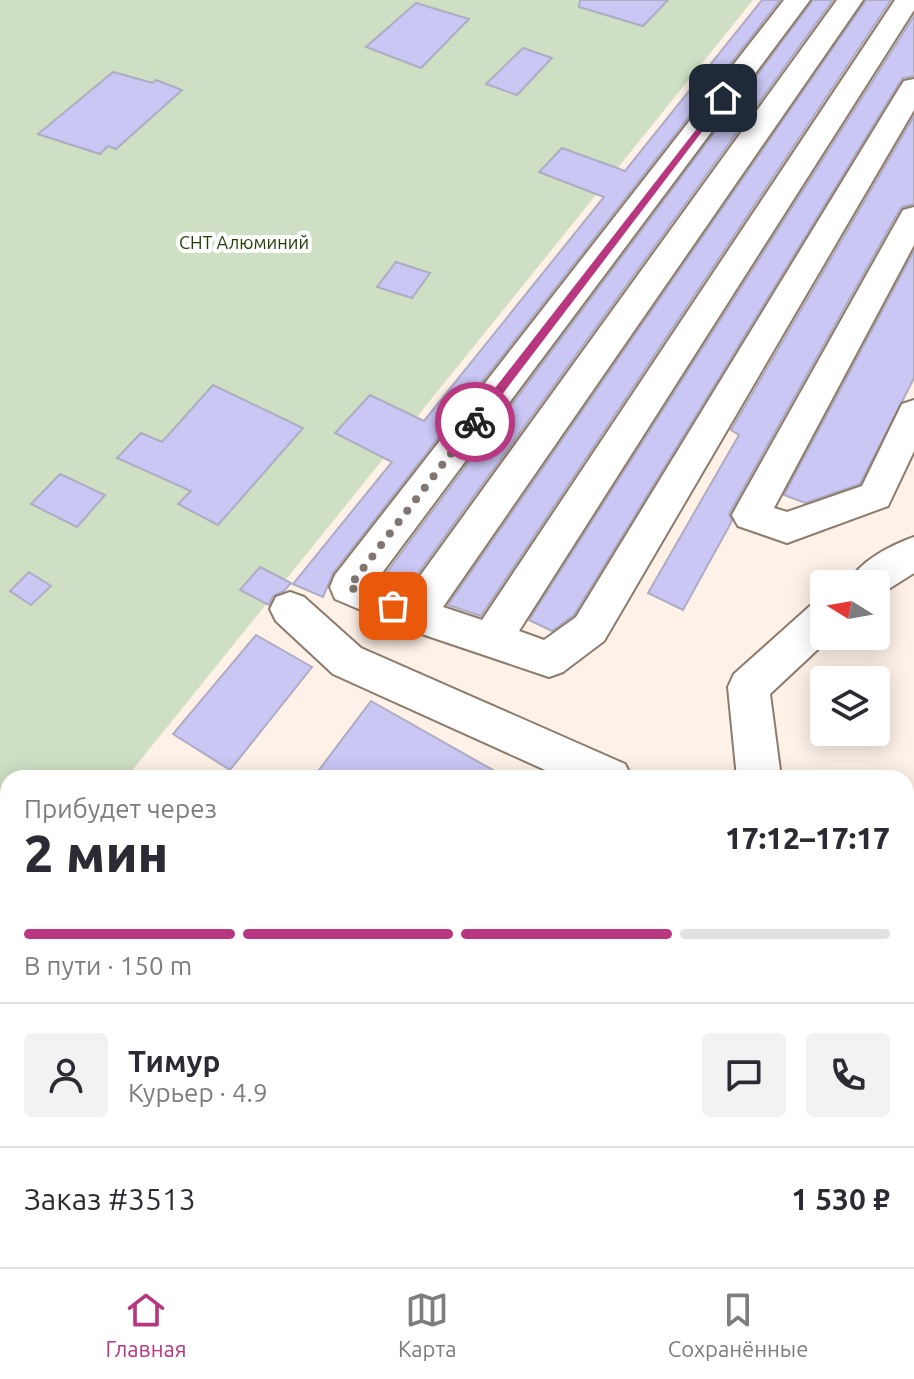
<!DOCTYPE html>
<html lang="ru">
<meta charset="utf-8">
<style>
body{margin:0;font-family:Ubuntu,sans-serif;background:#f2f2f3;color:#2b2b33;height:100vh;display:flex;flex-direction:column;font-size:30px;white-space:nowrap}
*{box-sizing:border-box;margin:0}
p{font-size:26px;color:#7c7c81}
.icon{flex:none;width:44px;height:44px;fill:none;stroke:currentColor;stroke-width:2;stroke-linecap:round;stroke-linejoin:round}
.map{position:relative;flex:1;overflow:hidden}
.drawer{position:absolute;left:0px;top:770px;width:914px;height:498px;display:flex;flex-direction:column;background:#fff;border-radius:24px 24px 0 0;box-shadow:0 4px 20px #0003}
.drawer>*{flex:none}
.needle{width:52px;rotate:281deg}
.controls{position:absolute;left:810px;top:570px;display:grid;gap:16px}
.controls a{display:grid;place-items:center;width:80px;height:80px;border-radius:8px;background:#fff;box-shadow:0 4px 20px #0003;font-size:40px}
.pin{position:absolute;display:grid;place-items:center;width:68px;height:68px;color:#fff;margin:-34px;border-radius:16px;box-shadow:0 4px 12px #0006}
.courier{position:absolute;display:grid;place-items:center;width:80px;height:80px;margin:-40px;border:6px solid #b93780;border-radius:50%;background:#fff;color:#222;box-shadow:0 2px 10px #0007}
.overview em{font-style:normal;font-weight:800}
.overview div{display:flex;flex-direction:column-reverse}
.overview{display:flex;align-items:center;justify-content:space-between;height:136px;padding:0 24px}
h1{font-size:52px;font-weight:800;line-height:60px}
.bar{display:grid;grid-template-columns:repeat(4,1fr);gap:12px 8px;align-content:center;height:96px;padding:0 24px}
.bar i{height:10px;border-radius:6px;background:#e1e1e2}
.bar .on{background:#b93780}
.bar p{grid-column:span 4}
.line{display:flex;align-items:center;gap:20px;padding:0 24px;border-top:2px solid #e1e1e2}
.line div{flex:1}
.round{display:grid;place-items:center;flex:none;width:84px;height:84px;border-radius:8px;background:#f2f2f3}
.menu{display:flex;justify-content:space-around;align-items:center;height:112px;border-top:2px solid #e1e1e2;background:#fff;font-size:22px;color:#7c7c81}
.menu a{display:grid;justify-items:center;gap:4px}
.menu .on{color:#b93780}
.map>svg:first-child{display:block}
.green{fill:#cedfc3}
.building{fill:#cac7f5;stroke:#adacc2;stroke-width:2}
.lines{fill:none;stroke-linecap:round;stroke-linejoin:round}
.minor-casing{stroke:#8d7b6c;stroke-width:4}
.minor{fill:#fff;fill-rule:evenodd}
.route{fill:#b93780}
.done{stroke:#817770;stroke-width:8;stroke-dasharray:0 14.4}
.labels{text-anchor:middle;stroke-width:8;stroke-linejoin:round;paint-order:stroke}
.far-park-label{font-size:18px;fill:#1f3d00;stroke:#fff}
</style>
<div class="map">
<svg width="914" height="1267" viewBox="0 0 914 1267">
<rect width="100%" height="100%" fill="#fef1e7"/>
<path class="green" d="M0,0H753L126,778H8V924L0,934Z"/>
<path class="building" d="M580,0H668L643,26L579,7Z
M762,0H780L333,573L323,597L293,584L392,462L335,433L370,395L424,421L604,197L539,172L562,148L625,171Z
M813,0H833L406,590L381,580Z
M866,0H891L481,616L448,605Z
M416,3L469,19L421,68L366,47Z
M914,16V76L903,78L898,85L574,615L552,631L529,620Z
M523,48L552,58L517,95L486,84Z
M113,72L153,83L156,80L182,90L116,149L108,146L100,154L38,134Z
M914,116V204L902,207L896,216L729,514L732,521L683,610L648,593L739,435L731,430Z
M914,251V378L860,484L805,503L784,495Z
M396,262L430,273L412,298L377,287Z
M213,385L303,428L218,525L178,504L191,491L117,458L141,433L162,442Z
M60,474L105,495L77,527L31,504Z
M260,567L291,583L284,591L273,596L269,605L240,590Z
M29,572L51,586L31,605L10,591Z
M256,635L312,667L230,770L173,734Z
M371,701L507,778H313Z"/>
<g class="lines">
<defs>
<path id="minor" d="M784,0H810L376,581L407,594L837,0H863L443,607L482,620L895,0H914V10L519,631L544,640L576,617L900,87L904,81L914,79V110L604,641L563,672L549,677L401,627L335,599L330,587L335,575Z
M914,207V245L774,508L787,512L862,486L902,404L914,400V451L888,506L787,543L738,526L732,515L738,504L899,217L903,210Z
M914,537V573L876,597V584H848C858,562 891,545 914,537Z
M290,592L304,597L361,648L625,764L632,778H563L333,674L276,621L270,609L276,597Z
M824,601V636H832L770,694L781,778H737L728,687L734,674L810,606Z
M906,947L914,950V1005L906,1002Z
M8,1017V1073L0,1076V1021Z
M914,1131V1187L906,1190V1134Z
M145,1260H204L201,1267H143Z
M775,1260H834L831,1267H773Z"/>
</defs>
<use href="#minor" class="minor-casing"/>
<use href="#minor" class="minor"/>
</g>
<path class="route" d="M723,95L726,100L479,425H471V419Z"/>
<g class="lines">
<path class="done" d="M393,606L349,587L475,422"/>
</g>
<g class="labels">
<g class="far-park-label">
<text x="244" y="249">СНТ Алюминий</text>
</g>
</g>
</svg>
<div class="controls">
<a><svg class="needle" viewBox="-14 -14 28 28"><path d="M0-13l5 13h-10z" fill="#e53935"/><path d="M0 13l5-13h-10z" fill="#7c7c81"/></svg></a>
<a><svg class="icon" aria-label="layers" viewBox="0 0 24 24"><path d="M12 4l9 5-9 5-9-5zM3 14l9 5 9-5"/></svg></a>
</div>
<div class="pin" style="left:393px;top:606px;background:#ea580c"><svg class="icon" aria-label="bag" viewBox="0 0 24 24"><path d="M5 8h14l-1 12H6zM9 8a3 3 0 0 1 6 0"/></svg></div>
<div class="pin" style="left:723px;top:98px;background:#1f2937"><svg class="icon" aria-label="home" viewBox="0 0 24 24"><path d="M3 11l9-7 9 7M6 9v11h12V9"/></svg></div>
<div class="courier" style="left:475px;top:422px"><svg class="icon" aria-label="bike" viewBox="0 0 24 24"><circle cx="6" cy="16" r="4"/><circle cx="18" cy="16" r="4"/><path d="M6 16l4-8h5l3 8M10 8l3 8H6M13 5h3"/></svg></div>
<section class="drawer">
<div class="overview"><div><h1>2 мин</h1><p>Прибудет через</p></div><em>17:12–17:17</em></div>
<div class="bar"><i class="on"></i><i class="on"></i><i class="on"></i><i></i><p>В пути · 150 m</p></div>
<div class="line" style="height:144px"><a class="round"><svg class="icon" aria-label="person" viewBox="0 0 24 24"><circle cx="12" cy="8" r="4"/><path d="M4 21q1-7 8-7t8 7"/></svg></a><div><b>Тимур</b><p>Курьер · 4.9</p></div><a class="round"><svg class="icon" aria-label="chat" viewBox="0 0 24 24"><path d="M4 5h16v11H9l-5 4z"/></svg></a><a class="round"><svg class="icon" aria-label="phone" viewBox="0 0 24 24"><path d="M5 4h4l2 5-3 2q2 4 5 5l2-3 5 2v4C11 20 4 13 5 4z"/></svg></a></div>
<div class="line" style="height:104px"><div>Заказ #3513</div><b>1 530 ₽</b></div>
</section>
</div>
<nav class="menu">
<a class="on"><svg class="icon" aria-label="home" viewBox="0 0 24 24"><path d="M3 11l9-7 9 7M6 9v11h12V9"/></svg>Главная</a>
<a><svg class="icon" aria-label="map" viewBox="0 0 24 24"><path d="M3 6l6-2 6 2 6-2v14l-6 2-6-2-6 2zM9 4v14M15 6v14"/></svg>Карта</a>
<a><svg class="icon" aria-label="saved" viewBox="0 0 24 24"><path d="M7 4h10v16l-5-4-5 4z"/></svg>Сохранённые</a>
</nav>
